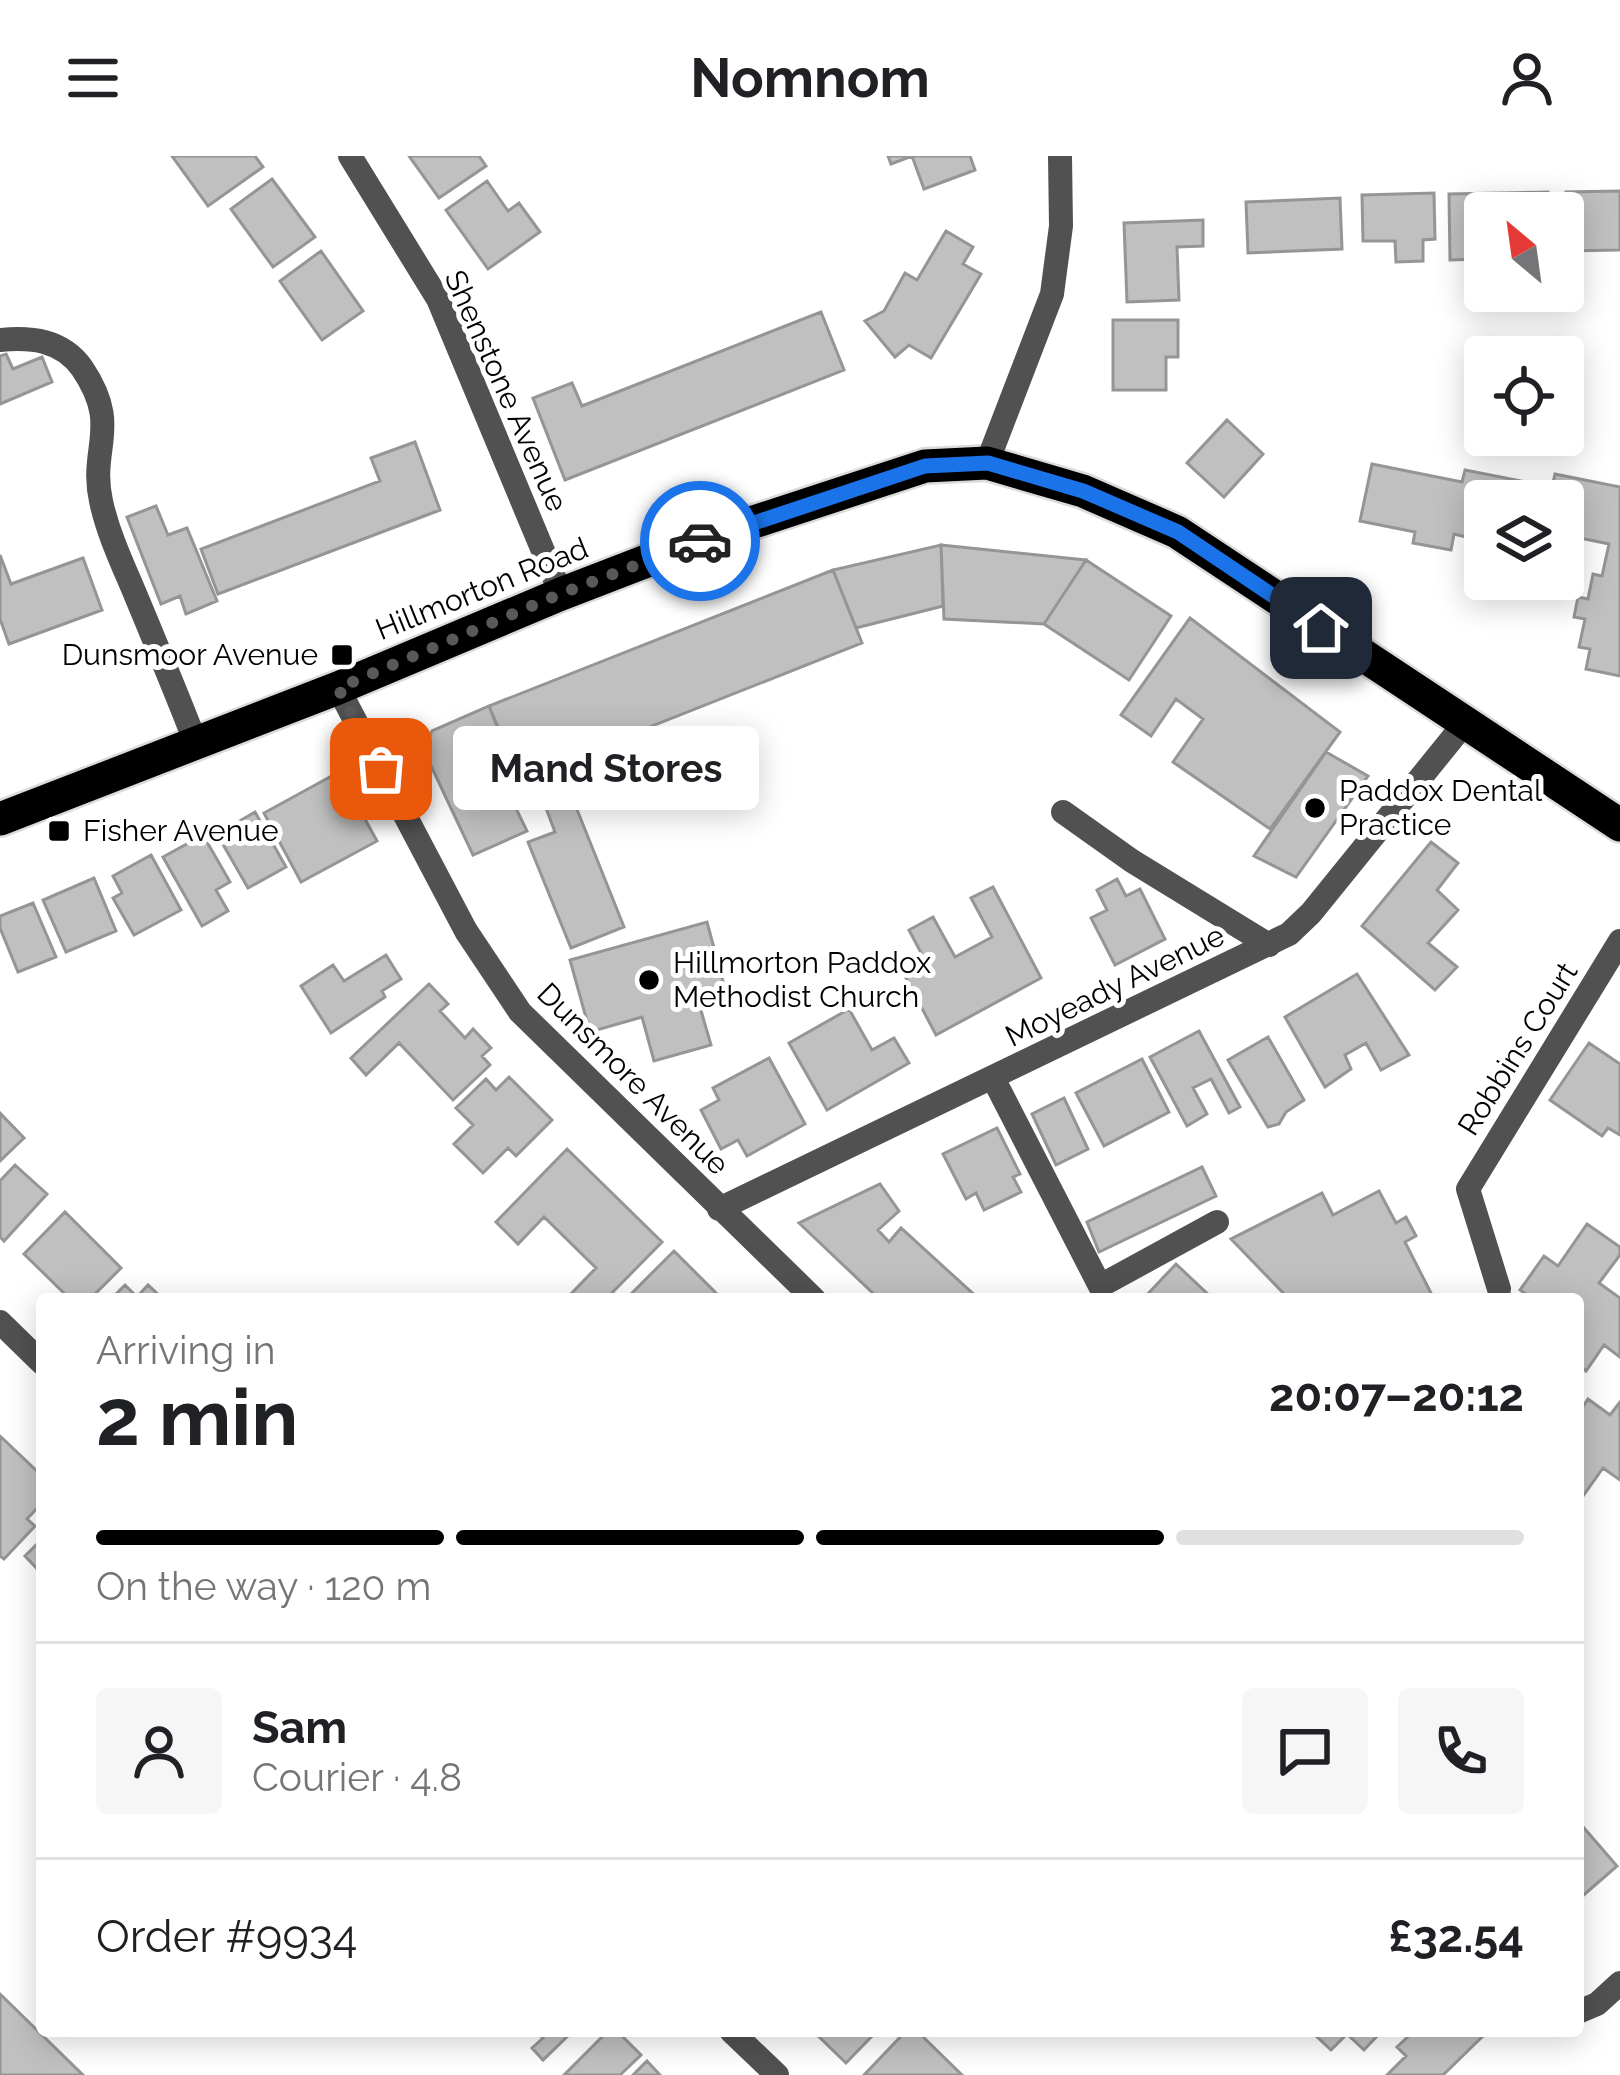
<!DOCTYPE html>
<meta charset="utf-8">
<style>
body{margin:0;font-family:Raleway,sans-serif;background:#f6f6f6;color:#202124;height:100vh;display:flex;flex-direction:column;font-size:45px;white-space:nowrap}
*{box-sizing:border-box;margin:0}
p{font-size:39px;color:#757577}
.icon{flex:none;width:66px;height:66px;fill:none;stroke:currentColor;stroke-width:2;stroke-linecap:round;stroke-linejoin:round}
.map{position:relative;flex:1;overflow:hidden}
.drawer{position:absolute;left:36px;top:1137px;width:1548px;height:744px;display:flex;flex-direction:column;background:#fff;border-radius:12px;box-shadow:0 6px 30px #0003}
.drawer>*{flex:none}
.needle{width:78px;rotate:331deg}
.controls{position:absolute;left:1464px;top:36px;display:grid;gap:24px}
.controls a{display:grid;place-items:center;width:120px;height:120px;border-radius:12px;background:#fff;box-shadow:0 6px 30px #0003;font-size:60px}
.pin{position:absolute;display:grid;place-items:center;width:102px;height:102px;color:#fff;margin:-51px;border-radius:24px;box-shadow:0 6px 18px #0006}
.courier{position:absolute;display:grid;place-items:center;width:120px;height:120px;margin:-60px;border:9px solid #1a73e8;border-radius:50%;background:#fff;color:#222;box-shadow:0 3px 15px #0007}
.bubble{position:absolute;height:84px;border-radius:12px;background:#fff;box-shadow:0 6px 30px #0003;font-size:39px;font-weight:700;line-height:84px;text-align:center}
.headline em{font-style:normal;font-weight:700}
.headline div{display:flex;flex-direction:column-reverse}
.headline{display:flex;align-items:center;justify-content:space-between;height:204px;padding:0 60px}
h1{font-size:78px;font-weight:700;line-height:90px}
.bar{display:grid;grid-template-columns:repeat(4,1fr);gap:18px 12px;align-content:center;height:144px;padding:0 60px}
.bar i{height:15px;border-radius:9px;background:#e0e0e0}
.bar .selected{background:#000}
.bar p{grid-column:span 4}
.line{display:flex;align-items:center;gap:30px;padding:0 60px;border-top:3px solid #e0e0e0}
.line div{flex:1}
.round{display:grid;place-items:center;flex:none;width:126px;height:126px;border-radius:12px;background:#f6f6f6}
header{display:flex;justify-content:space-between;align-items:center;height:156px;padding:0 60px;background:#fff;font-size:54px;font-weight:700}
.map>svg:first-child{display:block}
.building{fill:#c0c0c0;stroke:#959595;stroke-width:3}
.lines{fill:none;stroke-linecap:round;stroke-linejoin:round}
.trunk-casing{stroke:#dbdbdb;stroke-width:38}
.service{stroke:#515151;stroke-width:24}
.minor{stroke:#515151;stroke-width:24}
.trunk{stroke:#000;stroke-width:33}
.done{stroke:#595959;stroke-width:12;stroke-dasharray:0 21.6}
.route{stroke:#1a73e8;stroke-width:15}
.poi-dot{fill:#000;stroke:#fff;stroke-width:4.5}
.labels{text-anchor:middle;stroke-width:10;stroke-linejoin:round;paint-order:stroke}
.street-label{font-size:30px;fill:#000;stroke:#fff}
.poi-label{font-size:30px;fill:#000;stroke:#fff;text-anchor:start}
</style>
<header><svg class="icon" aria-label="menu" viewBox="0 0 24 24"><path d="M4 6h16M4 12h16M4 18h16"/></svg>Nomnom<svg class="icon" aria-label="person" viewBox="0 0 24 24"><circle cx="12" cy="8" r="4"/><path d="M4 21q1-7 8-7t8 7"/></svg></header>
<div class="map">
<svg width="1620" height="1919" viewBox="0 0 1620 1919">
<rect width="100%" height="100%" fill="#fff"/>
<path class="building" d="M172,0H255L263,11L208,50Z
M409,0H479L486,10L439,42Z
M888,0H970L975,14L924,33L912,0L891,8Z
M272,23L315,81L273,111L231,53Z
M487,25L508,55L519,47L540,76L488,113L446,54Z
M1620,35V94L1566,95V36Z
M1548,36V57H1485V103L1450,104L1449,38Z
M1434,37L1435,83L1423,84V105L1396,106L1395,85H1363L1362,39Z
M1340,42L1342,93L1248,97L1246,46Z
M1203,64V90L1177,91L1179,144L1127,146L1124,67Z
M946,75L973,91L963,108L981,118L931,202L909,189L895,201L865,165L884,155L905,117L917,124Z
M321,95L363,155L322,184L280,125Z
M821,156L844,214L565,324L533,242L572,227L582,250Z
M1113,164H1178V201H1166V234H1113Z
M6,198L13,213L42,201L52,226L0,248V200Z
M1227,264L1263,298L1224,341L1187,307Z
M415,286L440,354L218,438L201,393L380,325L371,302Z
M1372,308L1462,326L1465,314L1552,331L1555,318L1620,331V520L1586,513L1590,493L1579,491L1585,463L1574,461L1578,441L1588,443L1593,418L1602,420L1609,388L1575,381L1572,392L1563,391V345H1485L1483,385L1454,378L1451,394L1413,387L1415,376L1360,365Z
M156,350L168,379L187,372L217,445L186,458L180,440L161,448L127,361Z
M941,389L1086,404L1044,468L944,463Z
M941,389L943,450L856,472L833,414Z
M0,399L11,428L83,402L102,454L9,488L0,463Z
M1086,404L1171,460L1129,524L1044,468Z
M833,414L862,487L518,623L489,550Z
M1190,462L1340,576L1270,673L1173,606L1203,563L1176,543L1151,580L1121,559Z
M489,550L522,628L506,632L527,675L473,699L424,595L432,575Z
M1326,596L1368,620L1296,721L1254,700Z
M339,616L377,685L301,726L264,657Z
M572,641L624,771L571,792L528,686L555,676L546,652Z
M255,656L286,711L248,732L217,678Z
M203,679L230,726L216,734L228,755L202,770L163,701Z
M1431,686L1458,707L1437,734L1458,754L1428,787L1457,811L1435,834L1362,770Z
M151,699L181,754L134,779L113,742L122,737L113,720Z
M94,722L116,775L66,796L43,744Z
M1117,723L1126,740L1140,733L1165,783L1115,809L1091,762L1107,754L1097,734Z
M993,731L1041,822L936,879L906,822L928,810L909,774L933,761L955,801L992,781L971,742Z
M33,747L56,801L18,816L0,772V760Z
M707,766L728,844L700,851L711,889L654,905L642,861L590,876L570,804Z
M386,799L401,823L382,835L385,841L331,877L301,830L333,809L344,825Z
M1357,818L1409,899L1381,914L1366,887L1345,899L1351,913L1325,931L1285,861Z
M429,828L448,848L440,855L465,882L473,873L491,892L482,900L490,909L453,944L399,887L366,919L351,902Z
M849,853L872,894L894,882L909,907L827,954L789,887Z
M1199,875L1240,951L1229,957L1211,923L1193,932L1207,958L1187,970L1150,901Z
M1268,881L1304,944L1286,956L1279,968L1268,971L1228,904Z
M1589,887L1620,908V979L1608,972L1602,980L1550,944Z
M769,902L805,968L747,1000L738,984L721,993L701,954L719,944L713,932Z
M1142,903L1169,956L1104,990L1076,937Z
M509,921L552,964L516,1000L508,992L483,1017L454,988L473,969L456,952L486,923L496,934Z
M1064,942L1088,993L1056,1009L1032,958Z
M0,957L24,982L0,1005Z
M997,972L1020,1018L1013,1021L1021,1036L984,1054L976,1037L966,1043L943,998Z
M567,993L662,1086L606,1143L568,1141L596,1112L544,1061L518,1088L496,1066Z
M15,1009L47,1038L4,1085L0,1081V1025Z
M1202,1011L1216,1040L1099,1096L1087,1066Z
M880,1028L899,1055L878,1074L889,1086L901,1072L979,1143H879L799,1067Z
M1379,1035L1396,1067L1406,1061L1416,1080L1405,1086L1434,1143H1289L1231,1083L1322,1037L1333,1059Z
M65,1056L121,1112L90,1143H70L24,1098Z
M1587,1068L1620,1091V1099L1599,1127L1620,1142V1201L1604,1189L1586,1215L1578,1209V1143H1533L1520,1134L1544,1100L1558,1110Z
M674,1095L722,1143H626Z
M1176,1108L1213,1143H1143Z
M125,1129L137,1141L148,1129L163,1143H111Z
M1588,1243L1610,1259L1620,1246V1324L1603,1312L1578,1347V1258Z
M0,1280L42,1320V1347L27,1363L35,1370L4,1403L0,1400Z
M42,1383V1418L25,1400Z
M1578,1665L1617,1710L1578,1744Z
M0,1838L83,1919H0Z
M536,1875H573L543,1904L532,1892L543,1882Z
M608,1875H617L641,1899L620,1919H564Z
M813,1875H877L846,1907Z
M906,1875H917L962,1919H864Z
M1319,1875H1382L1364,1894L1347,1878L1331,1894L1315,1879Z
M1414,1875H1476L1482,1881L1443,1919H1387L1406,1900L1397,1891Z
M647,1905L660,1919H633Z"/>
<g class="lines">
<defs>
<path id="trunk" d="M0,663L338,532L561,438L714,379L925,310L987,307L1083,335L1177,376L1620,669"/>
</defs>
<use href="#trunk" class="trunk-casing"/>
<path class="service" d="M1063,656L1132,705L1269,789
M993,922L1100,1130L1217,1066"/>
<path class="minor" d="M350,0L438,143L561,438
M0,184C32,181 62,184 82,212C122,271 89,291 101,345C108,378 123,409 136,440C156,488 176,536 195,585
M987,307L1052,138L1061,70L1060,0
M338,532L466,775L520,856L814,1143
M719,1053L1289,778L1311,757L1464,568
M1499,1133L1468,1033L1620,785
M0,1166L42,1207
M1578,1856L1597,1848L1620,1827
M731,1875L777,1919"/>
<use href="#trunk" class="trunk"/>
</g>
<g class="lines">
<path class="done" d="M381,613L338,532L560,438L700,385"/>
<path class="route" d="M700,385L925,310L988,307L1083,335L1178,376L1321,472"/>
</g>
<g class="poi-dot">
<rect x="330" y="487" width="24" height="24" rx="6"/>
<circle cx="1315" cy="652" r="12"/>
<rect x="47" y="663" width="24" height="24" rx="6"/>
<circle cx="649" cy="824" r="12"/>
</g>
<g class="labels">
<g class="street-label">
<text transform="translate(506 235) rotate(66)" y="10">Shenstone Avenue</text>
<text transform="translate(482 433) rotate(-22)" y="10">Hillmorton Road</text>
<text transform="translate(1115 830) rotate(-26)" y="10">Moyeady Avenue</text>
<text transform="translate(1518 893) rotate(-58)" y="10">Robbins Court</text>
<text transform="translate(633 923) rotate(45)" y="10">Dunsmore Avenue</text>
</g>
<g class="poi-label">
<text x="318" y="509" text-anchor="end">Dunsmoor Avenue</text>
<text x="1339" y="645">Paddox Dental<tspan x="1339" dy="34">Practice</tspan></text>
<text x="83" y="685">Fisher Avenue</text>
<text x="673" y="817">Hillmorton Paddox<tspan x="673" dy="34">Methodist Church</tspan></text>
</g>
</g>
</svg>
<div class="controls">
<a><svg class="needle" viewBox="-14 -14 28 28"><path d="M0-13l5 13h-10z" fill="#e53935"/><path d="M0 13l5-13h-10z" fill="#757577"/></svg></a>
<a><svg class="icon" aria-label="locate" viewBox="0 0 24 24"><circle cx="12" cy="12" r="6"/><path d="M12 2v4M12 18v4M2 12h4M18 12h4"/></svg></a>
<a><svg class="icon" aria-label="layers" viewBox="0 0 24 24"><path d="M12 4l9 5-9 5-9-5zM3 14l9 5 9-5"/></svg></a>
</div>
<div class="pin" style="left:381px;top:613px;background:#ea580c"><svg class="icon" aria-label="bag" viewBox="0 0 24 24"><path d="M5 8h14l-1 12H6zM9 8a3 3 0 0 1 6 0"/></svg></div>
<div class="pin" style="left:1321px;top:472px;background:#1f2937"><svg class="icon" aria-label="home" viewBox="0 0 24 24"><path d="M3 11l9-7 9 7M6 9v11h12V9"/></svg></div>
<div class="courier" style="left:700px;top:385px"><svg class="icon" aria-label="car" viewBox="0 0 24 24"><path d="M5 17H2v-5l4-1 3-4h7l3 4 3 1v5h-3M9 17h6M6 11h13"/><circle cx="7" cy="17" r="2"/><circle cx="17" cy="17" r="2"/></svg></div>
<div class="bubble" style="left:453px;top:570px;width:306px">Mand Stores</div>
<section class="drawer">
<div class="headline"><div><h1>2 min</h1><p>Arriving in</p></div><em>20:07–20:12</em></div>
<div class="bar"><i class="selected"></i><i class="selected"></i><i class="selected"></i><i></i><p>On the way · 120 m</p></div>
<div class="line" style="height:216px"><a class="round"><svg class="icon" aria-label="person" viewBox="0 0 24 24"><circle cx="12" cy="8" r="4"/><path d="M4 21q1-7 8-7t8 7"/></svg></a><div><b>Sam</b><p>Courier · 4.8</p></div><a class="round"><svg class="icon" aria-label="chat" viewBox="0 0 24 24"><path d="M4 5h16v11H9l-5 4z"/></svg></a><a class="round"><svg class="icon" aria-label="phone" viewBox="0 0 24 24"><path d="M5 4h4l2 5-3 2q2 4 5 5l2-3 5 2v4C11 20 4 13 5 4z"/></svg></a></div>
<div class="line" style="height:156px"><div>Order #9934</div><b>£32.54</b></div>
</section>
</div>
